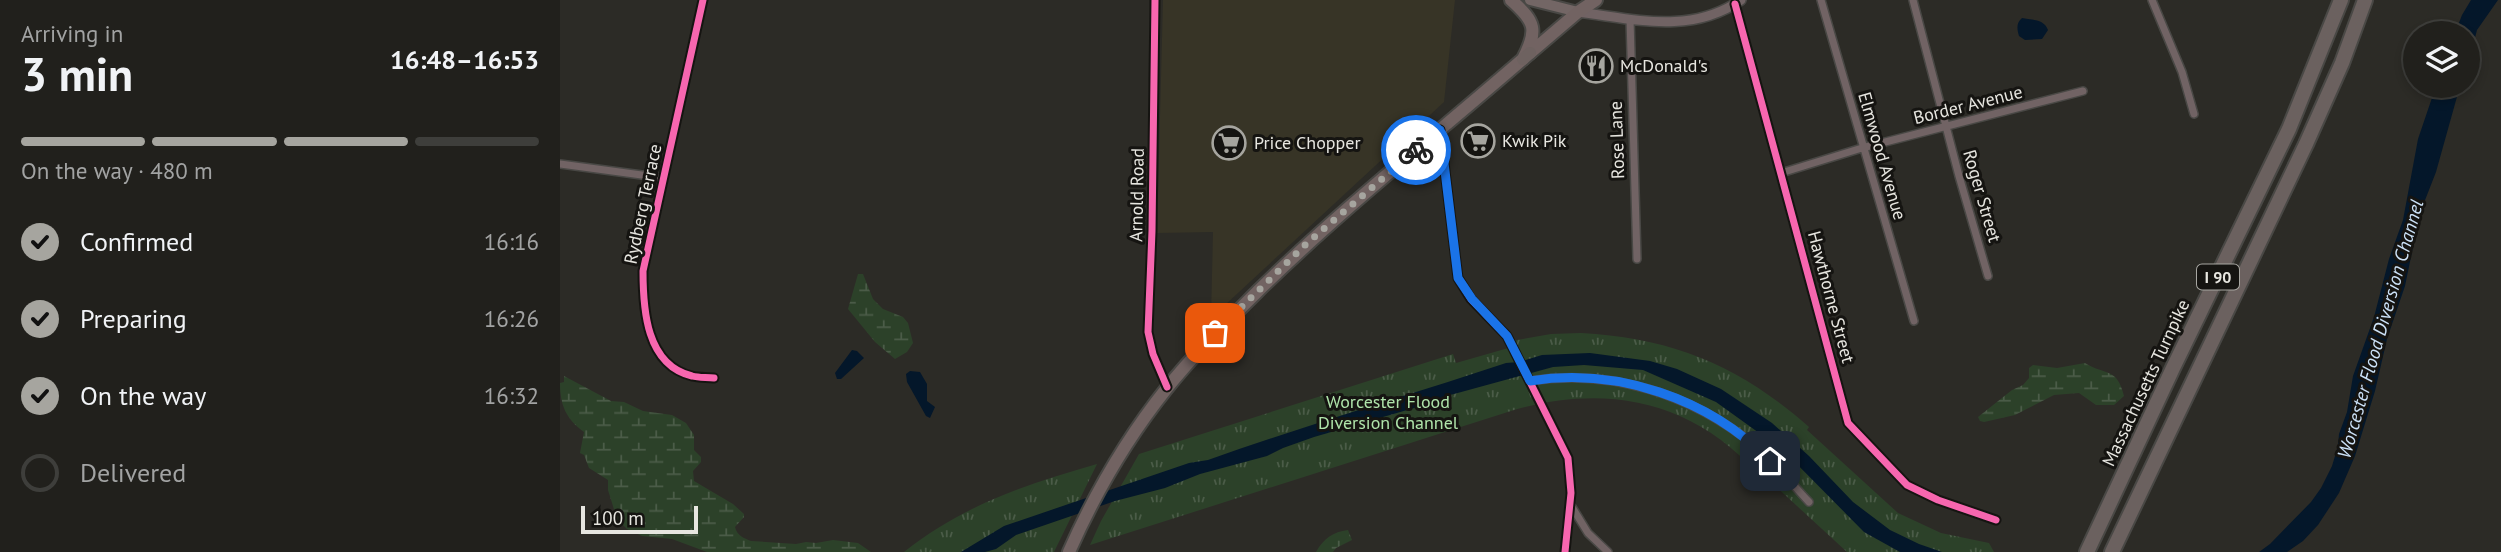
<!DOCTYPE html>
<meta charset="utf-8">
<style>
body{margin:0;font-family:"PT Sans",sans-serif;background:#292825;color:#f1f3f6;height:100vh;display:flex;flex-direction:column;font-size:26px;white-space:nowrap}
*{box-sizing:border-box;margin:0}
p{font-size:23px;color:#a2a3a3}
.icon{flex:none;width:38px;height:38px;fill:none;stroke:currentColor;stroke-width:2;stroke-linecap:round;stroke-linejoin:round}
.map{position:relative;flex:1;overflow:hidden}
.side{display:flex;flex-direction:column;background:#21201c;width:560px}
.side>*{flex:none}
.buttons{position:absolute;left:1843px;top:21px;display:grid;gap:14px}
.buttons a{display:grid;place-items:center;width:77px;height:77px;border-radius:50%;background:#21201c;box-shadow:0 4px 10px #0003,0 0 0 2px #3e3e3b;font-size:35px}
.scale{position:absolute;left:21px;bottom:18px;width:117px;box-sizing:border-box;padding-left:7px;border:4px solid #e7e6e0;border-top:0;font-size:19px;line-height:24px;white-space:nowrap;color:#e7e6e0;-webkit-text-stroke:5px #151411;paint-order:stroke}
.pin{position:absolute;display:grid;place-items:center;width:60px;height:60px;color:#fff;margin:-30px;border-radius:14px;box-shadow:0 4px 10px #0006}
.courier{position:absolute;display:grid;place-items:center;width:70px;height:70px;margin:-35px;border:5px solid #1a73e8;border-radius:50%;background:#fff;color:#222;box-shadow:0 2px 9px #0007}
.overview em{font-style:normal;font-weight:800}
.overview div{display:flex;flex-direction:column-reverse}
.overview{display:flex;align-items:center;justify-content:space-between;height:119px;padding:0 21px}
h1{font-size:46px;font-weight:800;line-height:52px}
.bar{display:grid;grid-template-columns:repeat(4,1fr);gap:10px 7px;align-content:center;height:84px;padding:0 21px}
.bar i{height:9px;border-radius:5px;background:#3e3e3b}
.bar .selected{background:#a6a59f}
.bar p{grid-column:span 4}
ol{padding:0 21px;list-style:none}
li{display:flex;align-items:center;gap:21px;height:77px}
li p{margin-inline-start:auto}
li .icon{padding:7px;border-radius:50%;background:#a6a59f;color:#111;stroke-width:4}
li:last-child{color:#a2a3a3}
li i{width:38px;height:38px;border:4px solid #3e3e3b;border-radius:50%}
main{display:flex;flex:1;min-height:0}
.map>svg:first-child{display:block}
.built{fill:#373426}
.wetland{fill:url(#wetland-marsh)}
.park{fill:url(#park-tufts)}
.water{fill:#04172a}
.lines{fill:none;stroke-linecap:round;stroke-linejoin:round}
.minor-casing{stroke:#494845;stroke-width:10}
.tertiary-casing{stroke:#494845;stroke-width:12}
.secondary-casing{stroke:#494845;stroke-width:14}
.primary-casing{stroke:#494845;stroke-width:16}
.trunk-casing{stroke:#494845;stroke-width:16}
.motorway-casing{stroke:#494845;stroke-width:18}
.minor{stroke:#716364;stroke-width:7}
.tertiary{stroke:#716364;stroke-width:9}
.secondary{stroke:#736665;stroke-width:10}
.primary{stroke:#726362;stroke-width:12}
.trunk{stroke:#6e6260;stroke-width:12}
.motorway{stroke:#6b615f;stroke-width:14}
.cycleway-casing{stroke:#151411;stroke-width:11}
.cycleway{stroke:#f766af;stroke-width:7}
.done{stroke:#a6a59f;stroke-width:7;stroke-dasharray:0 12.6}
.route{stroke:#1a73e8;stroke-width:9}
.labels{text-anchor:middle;stroke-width:6;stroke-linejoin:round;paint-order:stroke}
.shield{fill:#151411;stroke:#a8a7a2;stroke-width:2}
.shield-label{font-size:16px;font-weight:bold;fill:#e7e6e0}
.poi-label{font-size:18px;fill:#e7e6e0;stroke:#151411;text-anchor:start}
.street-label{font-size:18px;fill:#e7e6e0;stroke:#151411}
.park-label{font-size:18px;fill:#afe4aa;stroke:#151411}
.water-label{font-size:19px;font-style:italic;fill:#cce2f8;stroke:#151411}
</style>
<main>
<section class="side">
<div class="overview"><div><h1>3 min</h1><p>Arriving in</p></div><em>16:48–16:53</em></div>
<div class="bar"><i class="selected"></i><i class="selected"></i><i class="selected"></i><i></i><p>On the way · 480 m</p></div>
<ol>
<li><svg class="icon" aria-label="check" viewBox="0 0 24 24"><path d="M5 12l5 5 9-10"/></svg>Confirmed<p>16:16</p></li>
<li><svg class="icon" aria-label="check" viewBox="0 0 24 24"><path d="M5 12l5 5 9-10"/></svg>Preparing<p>16:26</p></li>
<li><svg class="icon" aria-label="check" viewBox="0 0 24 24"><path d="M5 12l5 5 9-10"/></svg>On the way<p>16:32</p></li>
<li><i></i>Delivered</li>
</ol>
</section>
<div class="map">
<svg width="1941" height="552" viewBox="0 0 1941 552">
<defs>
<pattern id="wetland-marsh" width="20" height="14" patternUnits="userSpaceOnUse" patternTransform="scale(1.75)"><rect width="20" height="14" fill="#2c4129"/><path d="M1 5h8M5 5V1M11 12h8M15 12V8" fill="none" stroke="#4b5c48"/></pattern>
<pattern id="park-tufts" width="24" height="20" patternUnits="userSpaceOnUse" patternTransform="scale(1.75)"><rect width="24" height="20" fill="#2c4129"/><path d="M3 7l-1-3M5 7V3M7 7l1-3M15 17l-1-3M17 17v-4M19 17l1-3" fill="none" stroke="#4b5c48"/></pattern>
</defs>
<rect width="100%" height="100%" fill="#2c2b26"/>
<path class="built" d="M603,0H895L884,102L651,318L653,232L597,233Z"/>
<path class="wetland" d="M298,274H303L313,299L323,309L343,317L348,323L353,343L347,352L335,359L315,342L288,309Z
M1525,363C1546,376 1557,367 1564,396L1554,405H1536L1519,393L1494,395L1455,415L1424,422L1420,421L1418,417L1452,390L1463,385L1469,378V368L1473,365L1497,368Z
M4,376L51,401L64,402L83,411L112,415L126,423L134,435V450L141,457V462L133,471L134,481L173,504L184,514V517L175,527C177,536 184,538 191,541L236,544L246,542L256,543L273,540L298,543L311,552H147L112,539L82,536L67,529L57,519L48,490V480L29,468L24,455L20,453L24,432C6,419 0,405 0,383L4,382Z
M788,530L792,540L776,548L773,552H756C764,538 773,532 788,530Z"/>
<path class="park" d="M1021,333C1113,338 1180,366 1249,427L1247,430L1338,513L1381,533L1429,543L1434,552H1287L1199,471L1197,473C1131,400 1046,384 954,410L530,545L541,521L579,454L893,354L896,363L952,347L951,341L991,334Z
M537,464L494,552H344C405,504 465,485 537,464Z"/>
<path class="water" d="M1911,0H1938L1917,30L1908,65V33H1895L1902,15Z
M1462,18C1472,20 1484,19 1488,30L1482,39L1465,40L1459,36C1457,29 1456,23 1462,18Z
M1876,86H1900L1876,172L1860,213L1845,286L1827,339L1815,391L1795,456L1779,493L1758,525L1743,541L1727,552H1699L1710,544L1751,502L1761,488L1772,466L1778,446L1779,434L1787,412L1793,376L1814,317L1829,259L1843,220L1858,139Z
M292,350L297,351L304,358L281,379H277L275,373Z
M1030,353L1090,361L1117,369L1161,389L1212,423L1249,456L1293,502L1330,530L1359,544L1382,552H1340L1304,532L1224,451L1156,402L1083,370L1024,365L993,367L883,397L854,408L754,437L723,448L707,456L640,474L605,488L555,501L456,535L436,549L425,552H401L444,526L629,463L648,460C746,425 847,396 946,363L959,362L982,355Z
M350,371L360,372L367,384V401L375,407L370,418L366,416L347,382L346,374Z"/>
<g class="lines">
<defs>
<path id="minor" d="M143,0L83,271C83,309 86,365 132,376C139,378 147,377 154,378
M595,0L592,231L588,332L593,354L607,387
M1261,0L1354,321
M1353,0L1399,176L1428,276
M1592,0L1622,72L1634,114
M1175,4L1288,423L1347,485L1378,500L1436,520
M1070,19L1077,259
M880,130L898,278L911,299L947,336L1008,458L1011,493L1005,552
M0,164L104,178
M1221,173L1302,148L1523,91
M969,381C1050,368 1131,394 1194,445C1214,461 1231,483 1249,502
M1012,507L1028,533L1048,552"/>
<path id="tertiary" d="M1018,12C1075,19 1130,35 1181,0"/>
<path id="secondary" d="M970,0L1018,12"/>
<path id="primary" d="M970,53L1018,12L1036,0
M509,552C535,493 567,438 607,388C635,353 667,322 698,291C782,209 874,136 963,59C978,30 976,22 951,0"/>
<path id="trunk" d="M963,59L970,53"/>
<path id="motorway" d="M1527,552L1613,368L1729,129L1781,0
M1552,552L1746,144L1782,63L1805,0"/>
</defs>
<use href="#minor" class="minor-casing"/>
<use href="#tertiary" class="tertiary-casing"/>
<use href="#secondary" class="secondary-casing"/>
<use href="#primary" class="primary-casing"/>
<use href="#trunk" class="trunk-casing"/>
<use href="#motorway" class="motorway-casing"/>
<use href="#minor" class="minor"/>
<use href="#tertiary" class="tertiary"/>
<use href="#secondary" class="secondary"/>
<use href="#primary" class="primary"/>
<use href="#trunk" class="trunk"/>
<use href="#motorway" class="motorway"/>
<defs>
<path id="cycleway" d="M143,0L83,271C83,309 86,365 132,376C139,378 147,377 154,378
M595,0L592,231L588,332L593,354L607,387
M1175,4L1288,423L1347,485L1378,500L1436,520
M880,130L898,278L911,299L947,336L1008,458L1011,493L1005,552"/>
</defs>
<use href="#cycleway" class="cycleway-casing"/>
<use href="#cycleway" class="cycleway"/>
</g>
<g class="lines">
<path class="done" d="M655,333L746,244L856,150"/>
<path class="route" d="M856,150L880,130L898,278L912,299L947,336L970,381C1056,367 1149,398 1210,461"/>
</g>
<defs>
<symbol id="restaurant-ring" viewBox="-11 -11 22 22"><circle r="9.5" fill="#151411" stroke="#a6a59f" stroke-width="1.5"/><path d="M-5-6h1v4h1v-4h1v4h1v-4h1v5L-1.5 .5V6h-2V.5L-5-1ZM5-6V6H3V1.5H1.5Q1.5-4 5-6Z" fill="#a6a59f"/></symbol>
<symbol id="supermarket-ring" viewBox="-11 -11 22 22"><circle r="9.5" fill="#151411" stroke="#a6a59f" stroke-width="1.5"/><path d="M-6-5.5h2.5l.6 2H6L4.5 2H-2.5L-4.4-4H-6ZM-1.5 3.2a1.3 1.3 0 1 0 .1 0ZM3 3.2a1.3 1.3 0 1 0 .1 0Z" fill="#a6a59f"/></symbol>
</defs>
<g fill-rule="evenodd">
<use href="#restaurant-ring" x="1017" y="47" width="38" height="38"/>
<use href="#supermarket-ring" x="899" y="122" width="38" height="38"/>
<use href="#supermarket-ring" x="650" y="124" width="38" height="38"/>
</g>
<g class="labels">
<rect class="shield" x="1637" y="264.5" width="42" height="25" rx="5"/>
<g class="shield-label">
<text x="1658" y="283">I 90</text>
</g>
<g class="poi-label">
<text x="1060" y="72">McDonald's</text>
<text x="942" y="147">Kwik Pik</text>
<text x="694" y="149">Price Chopper</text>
</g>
<g class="street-label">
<text transform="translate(1408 105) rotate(-14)" y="6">Border Avenue</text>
<text transform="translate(1057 140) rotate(-92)" y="6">Rose Lane</text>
<text transform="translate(1322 156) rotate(74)" y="6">Elmwood Avenue</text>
<text transform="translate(577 195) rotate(-89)" y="6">Arnold Road</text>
<text transform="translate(1422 196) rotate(74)" y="6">Roger Street</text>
<text transform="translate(83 204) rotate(-78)" y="6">Rydberg Terrace</text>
<text transform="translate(1271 297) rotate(75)" y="6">Hawthorne Street</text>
<text transform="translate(1586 383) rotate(-65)" y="6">Massachusetts Turnpike</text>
</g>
<g class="park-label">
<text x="828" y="408">Worcester Flood<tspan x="828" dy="21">Diversion Channel</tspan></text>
</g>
<g class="water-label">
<text transform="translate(1820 329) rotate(-74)" y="7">Worcester Flood Diversion Channel</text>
</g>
</g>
</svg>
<div class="buttons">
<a><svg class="icon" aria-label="layers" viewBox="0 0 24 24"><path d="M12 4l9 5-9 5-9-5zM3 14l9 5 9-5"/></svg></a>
</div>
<div class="scale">100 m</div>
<div class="pin" style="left:655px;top:333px;background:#ea580c"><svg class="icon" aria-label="bag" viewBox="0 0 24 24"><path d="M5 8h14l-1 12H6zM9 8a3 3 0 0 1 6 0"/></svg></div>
<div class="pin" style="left:1210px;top:461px;background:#1f2937"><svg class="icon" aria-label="home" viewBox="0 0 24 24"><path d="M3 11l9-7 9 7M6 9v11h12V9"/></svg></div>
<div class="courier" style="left:856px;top:150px"><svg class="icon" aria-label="bike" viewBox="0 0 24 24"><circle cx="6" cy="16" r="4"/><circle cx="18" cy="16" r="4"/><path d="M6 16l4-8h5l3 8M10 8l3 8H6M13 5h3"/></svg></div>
</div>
</main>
